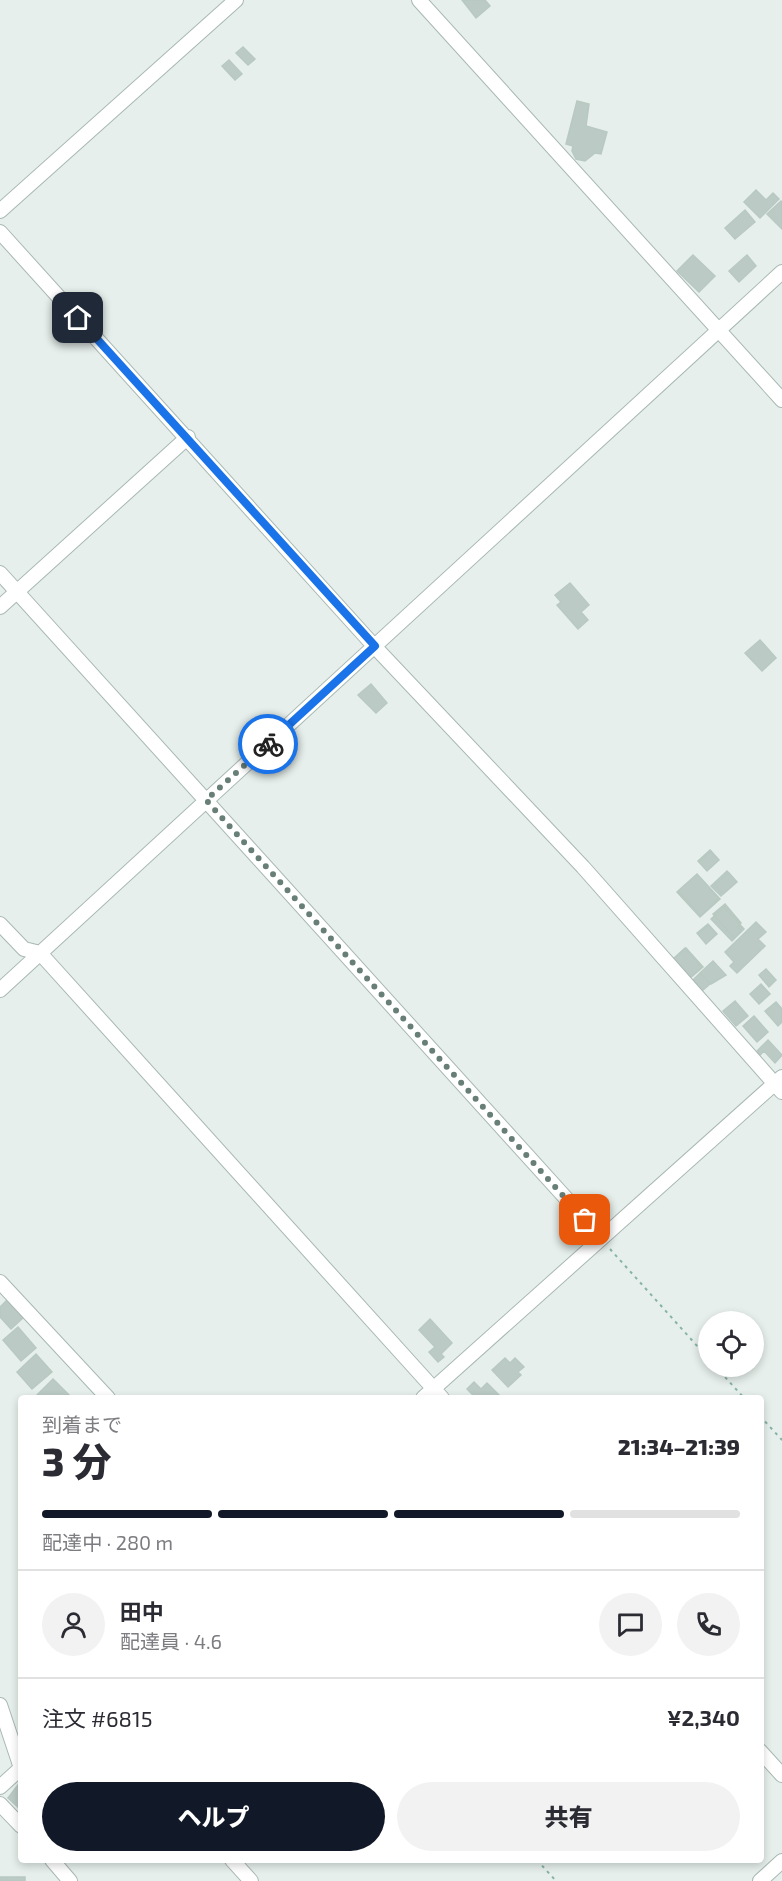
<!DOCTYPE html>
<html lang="ja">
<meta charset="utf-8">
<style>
body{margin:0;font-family:"Exo 2","Noto Sans JP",sans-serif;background:#f2f2f3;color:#2b2b33;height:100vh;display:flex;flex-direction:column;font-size:22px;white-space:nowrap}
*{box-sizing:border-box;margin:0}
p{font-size:20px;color:#7c7c81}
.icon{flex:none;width:33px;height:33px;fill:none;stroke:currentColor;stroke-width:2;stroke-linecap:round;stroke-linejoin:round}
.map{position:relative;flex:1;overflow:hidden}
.drawer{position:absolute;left:18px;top:1395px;width:746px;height:468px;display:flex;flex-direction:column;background:#fff;border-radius:6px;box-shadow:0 3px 9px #0003}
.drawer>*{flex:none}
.fabs{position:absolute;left:698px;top:1311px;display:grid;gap:12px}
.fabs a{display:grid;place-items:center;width:66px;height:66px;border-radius:50%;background:#fff;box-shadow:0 3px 9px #0003;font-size:30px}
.pin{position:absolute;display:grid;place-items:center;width:51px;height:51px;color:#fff;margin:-26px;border-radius:12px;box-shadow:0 3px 9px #0006}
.courier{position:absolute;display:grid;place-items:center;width:60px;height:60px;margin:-30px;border:4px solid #1a73e8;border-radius:50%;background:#fff;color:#222;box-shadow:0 2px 8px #0007}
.head em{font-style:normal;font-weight:800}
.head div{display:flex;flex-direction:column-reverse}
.head{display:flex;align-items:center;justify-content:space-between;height:102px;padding:0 24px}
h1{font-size:39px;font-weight:800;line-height:45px}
.bar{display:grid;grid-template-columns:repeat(4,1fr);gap:9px 6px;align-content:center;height:72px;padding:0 24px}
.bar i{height:8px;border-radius:4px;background:#e1e1e2}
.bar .selected{background:#111827}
.bar p{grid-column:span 4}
.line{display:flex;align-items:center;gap:15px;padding:0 24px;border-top:2px solid #e1e1e2}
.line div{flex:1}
.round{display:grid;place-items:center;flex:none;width:63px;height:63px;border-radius:32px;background:#f2f2f3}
.primary-button{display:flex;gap:12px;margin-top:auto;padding:12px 24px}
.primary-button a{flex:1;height:69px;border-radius:36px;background:#111827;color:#fff;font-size:24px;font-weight:800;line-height:69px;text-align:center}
.primary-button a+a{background:#f2f2f3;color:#2b2b33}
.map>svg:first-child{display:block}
.building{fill:#bbcac4;stroke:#b8c9c2;stroke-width:1.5}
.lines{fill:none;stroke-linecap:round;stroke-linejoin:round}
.minor-casing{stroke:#a8b8b2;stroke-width:16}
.path{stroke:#86b3a5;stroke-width:2;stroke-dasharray:3 4.5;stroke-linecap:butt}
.minor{stroke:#fff;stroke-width:14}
.done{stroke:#687f78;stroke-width:6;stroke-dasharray:0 10.8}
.route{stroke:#1a73e8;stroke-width:8}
</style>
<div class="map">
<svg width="782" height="1881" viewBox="0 0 782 1881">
<rect width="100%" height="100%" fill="#e6efeb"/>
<path class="building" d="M462,0H485L490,6L476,18Z
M243,47L255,59L248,65L236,53Z
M229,60L242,74L235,80L222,66Z
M577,101L589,104L586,126L607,132L601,154L595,153L585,161L576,159L572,151L573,146L566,144Z
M756,190L766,200L773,193L779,199L760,218L744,202Z
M781,201L782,202V229L767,214Z
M745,210L755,222L735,239L725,228Z
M693,255L715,276L699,292L677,271Z
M747,255L756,266L739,282L729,271Z
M570,583L589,605L581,612L588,620L578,629L557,605L561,602L555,595Z
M760,640L776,658L762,671L745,653Z
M371,684L387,703L376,713L358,695Z
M710,850L719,860L707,871L698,861Z
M711,851L719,860L707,871L699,862Z
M727,871L737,882L721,896L711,886Z
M729,873L737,882L723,894L715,885Z
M697,874L719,898L701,916L678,891Z
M697,874L720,899L700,917L677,892Z
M725,904L741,923L737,927L741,931L734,938L713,914Z
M724,907L744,929L732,941L711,919Z
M756,922L766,932L758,939L765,946L737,973L730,966L734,962L725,952Z
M708,924L717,934L706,944L697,933Z
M708,925L716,934L706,944L698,934Z
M685,948L702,967L690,977L673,959Z
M686,948L703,967L689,979L673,959Z
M713,961L726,975L711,984L700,973Z
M766,969L776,980L769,987L759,975Z
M700,973L710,984L702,991L693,980Z
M761,984L770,994L759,1004L750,994Z
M735,1001L748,1016L736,1026L723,1011Z
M776,1002L782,1009V1022L778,1026L765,1011Z
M754,1016L768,1032L757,1042L743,1026Z
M768,1040L782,1055L775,1063L764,1051L760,1055L757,1051Z
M8,1299L24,1317L11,1329L0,1317V1307Z
M430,1319L452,1343L441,1354L444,1357L438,1362L429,1352L435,1347L419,1330Z
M18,1327L36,1348L21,1361L3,1340Z
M36,1354L52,1372L32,1389L17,1372Z
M505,1358L510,1363L515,1358L524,1367L518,1372L521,1375L508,1387L492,1370Z
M53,1379L70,1396L68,1398H34Z
M474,1382L481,1389L487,1383L502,1398H476L467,1389Z
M18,1785L21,1788V1810L8,1798Z
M0,1877H25V1881H0Z"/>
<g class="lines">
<defs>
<path id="minor" d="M419,0L782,400
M0,211L236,0
M0,232L375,647L583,867L782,1092
M0,573L601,1237
M0,607L188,437
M0,924L24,949L40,953L442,1398
M0,990L782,272
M0,1282L108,1398
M423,1398L782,1077
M0,1705L21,1768
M760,1751L782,1775
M0,1787L21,1768
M0,1804L21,1826
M52,1860L70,1881
M232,1860L251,1881
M760,1881L782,1861"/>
</defs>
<use href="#minor" class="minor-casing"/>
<path class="path" d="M610,1249L708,1358
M715,1366L744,1398
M760,1416L782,1440
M537,1860L556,1881"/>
<use href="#minor" class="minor"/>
</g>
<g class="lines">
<path class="done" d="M268,744L206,800L585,1220"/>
<path class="route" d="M78,318L375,646L268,744"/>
</g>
</svg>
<div class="fabs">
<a><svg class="icon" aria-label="locate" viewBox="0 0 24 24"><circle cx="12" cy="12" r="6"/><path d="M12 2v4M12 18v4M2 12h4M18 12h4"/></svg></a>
</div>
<div class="pin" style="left:585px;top:1220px;background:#ea580c"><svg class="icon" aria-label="bag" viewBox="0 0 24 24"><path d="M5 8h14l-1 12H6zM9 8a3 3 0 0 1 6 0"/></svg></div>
<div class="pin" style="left:78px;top:318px;background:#1f2937"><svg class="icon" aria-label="home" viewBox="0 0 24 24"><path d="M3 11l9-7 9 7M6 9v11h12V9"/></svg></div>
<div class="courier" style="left:268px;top:744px"><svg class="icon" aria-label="bike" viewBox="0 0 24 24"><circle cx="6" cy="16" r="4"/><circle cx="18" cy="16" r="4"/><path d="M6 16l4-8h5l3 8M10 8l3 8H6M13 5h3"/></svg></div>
<section class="drawer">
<div class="head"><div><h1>3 分</h1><p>到着まで</p></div><em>21:34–21:39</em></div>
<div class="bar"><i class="selected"></i><i class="selected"></i><i class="selected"></i><i></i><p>配達中 · 280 m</p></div>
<div class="line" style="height:108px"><a class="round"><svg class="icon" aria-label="person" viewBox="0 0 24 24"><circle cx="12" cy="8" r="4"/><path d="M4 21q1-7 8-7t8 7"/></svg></a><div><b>田中</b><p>配達員 · 4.6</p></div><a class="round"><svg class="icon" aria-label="chat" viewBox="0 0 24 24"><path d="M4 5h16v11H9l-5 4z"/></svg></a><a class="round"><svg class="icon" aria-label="phone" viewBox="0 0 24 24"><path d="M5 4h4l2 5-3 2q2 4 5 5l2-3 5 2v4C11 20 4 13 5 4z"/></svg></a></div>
<div class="line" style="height:78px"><div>注文 #6815</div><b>¥2,340</b></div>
<div class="primary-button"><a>ヘルプ</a><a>共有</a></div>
</section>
</div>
